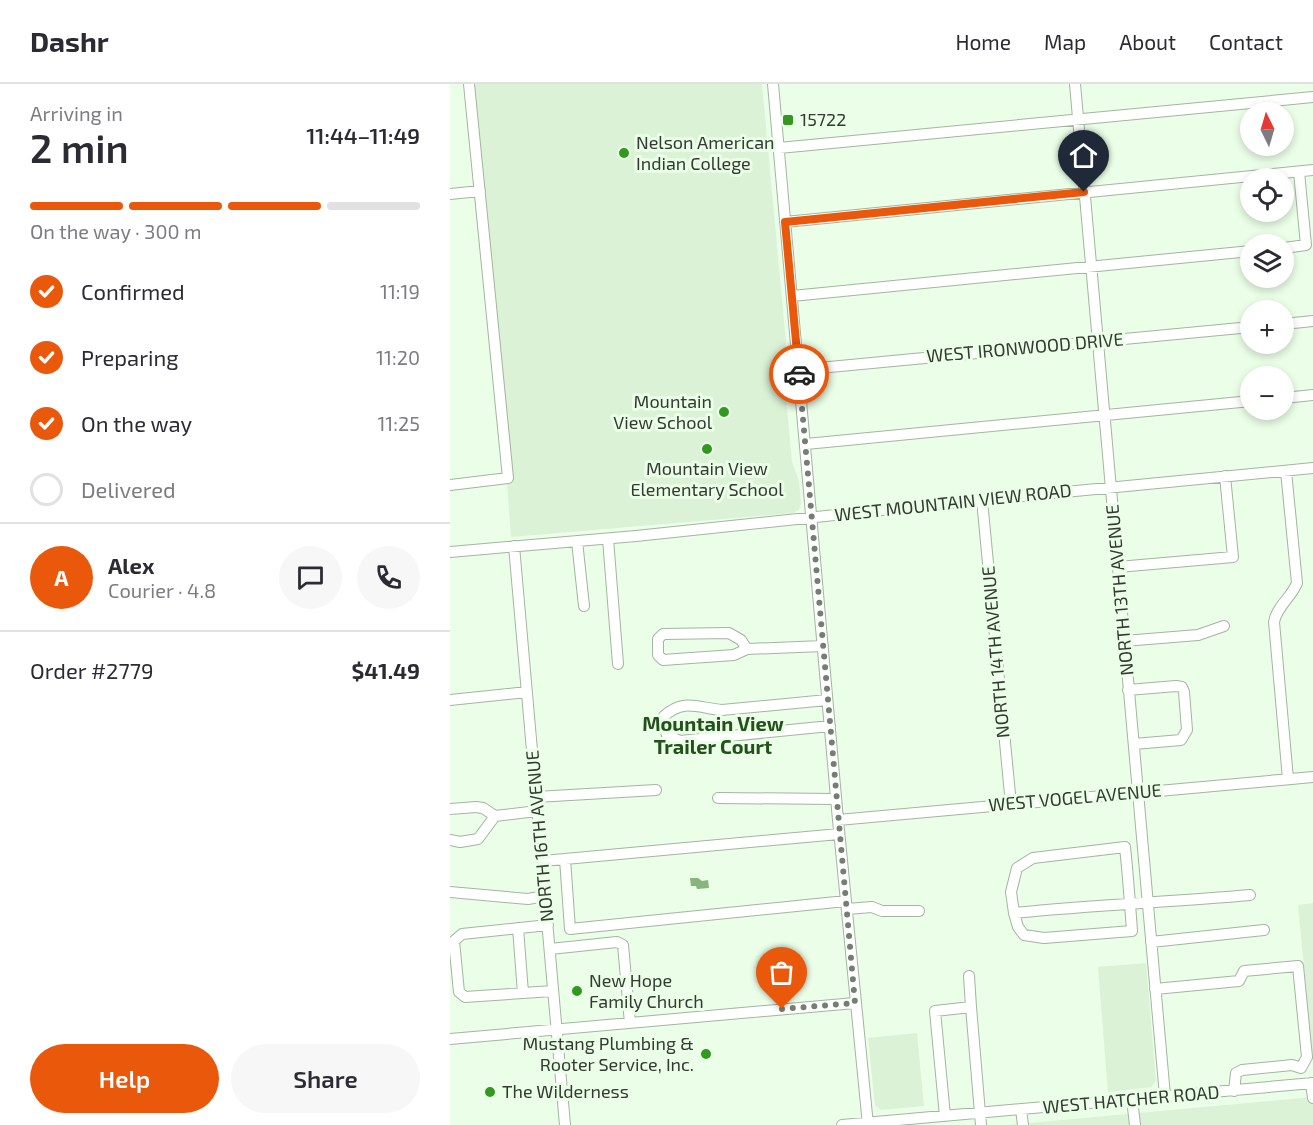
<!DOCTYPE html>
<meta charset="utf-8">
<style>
body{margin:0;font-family:"Exo 2",sans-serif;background:#f7f7f7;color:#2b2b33;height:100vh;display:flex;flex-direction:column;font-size:22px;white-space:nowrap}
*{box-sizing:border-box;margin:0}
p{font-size:20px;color:#7c7c81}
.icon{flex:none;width:33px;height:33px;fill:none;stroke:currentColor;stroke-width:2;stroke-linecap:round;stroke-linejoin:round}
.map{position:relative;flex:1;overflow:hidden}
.side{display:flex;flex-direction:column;background:#fff;width:450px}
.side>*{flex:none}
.needle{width:39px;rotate:355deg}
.buttons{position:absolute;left:790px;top:18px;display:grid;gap:12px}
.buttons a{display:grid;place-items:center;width:54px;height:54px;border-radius:50%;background:#fff;box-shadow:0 3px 9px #0003;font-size:30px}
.pin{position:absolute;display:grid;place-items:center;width:51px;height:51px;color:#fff;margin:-62px -26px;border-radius:50% 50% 50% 0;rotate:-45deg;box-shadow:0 0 6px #0007}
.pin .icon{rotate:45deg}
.courier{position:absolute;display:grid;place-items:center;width:60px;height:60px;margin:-30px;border:4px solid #ea580c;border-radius:50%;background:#fff;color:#222;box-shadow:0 2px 8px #0007}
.headline em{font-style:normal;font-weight:600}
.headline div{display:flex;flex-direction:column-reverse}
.headline{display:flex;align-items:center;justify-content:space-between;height:102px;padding:0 30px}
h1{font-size:39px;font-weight:600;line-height:45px}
.bar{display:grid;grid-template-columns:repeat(4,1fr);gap:9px 6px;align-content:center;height:72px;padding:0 30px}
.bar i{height:8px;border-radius:4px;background:#e1e1e2}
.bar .current{background:#ea580c}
.bar p{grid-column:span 4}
.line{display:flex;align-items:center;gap:15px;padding:0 30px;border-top:2px solid #e1e1e2}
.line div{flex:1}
.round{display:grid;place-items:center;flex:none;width:63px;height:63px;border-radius:32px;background:#f7f7f7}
ol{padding:0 30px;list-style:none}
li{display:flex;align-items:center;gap:18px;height:66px}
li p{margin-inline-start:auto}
li .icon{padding:6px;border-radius:50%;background:#ea580c;color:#fff;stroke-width:4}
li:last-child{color:#7c7c81}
li i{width:33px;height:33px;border:3px solid #e1e1e2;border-radius:50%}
.primary-button{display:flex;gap:12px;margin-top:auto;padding:12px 30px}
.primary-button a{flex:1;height:69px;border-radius:36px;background:#ea580c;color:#fff;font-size:24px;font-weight:600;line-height:69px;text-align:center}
.primary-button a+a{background:#f7f7f7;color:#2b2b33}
header{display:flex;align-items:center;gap:36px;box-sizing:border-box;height:84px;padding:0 30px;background:#fff;border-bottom:2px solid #e1e1e2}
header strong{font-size:28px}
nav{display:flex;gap:33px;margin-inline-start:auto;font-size:21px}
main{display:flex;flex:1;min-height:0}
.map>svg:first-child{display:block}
.built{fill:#dbf2d6}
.water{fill:#86b67d}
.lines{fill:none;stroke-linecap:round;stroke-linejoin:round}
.minor-casing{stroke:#a3b5a0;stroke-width:12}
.minor{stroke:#fff;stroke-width:10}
.done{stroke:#737f71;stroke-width:6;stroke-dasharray:0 10.8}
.route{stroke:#ea580c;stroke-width:8}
.poi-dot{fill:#33981f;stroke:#ebfee7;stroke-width:2}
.labels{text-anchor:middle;stroke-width:6;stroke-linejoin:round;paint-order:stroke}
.poi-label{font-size:18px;fill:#323a31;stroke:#ebfee7;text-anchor:start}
.street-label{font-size:18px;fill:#323a31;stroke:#ebfee7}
.neighbourhood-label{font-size:20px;font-weight:bold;fill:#22511a;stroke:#ebfee7}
</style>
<header>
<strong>Dashr</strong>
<nav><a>Home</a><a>Map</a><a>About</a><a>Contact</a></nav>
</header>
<main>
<section class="side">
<div class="headline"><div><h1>2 min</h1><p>Arriving in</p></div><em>11:44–11:49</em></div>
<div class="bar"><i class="current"></i><i class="current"></i><i class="current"></i><i></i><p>On the way · 300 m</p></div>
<ol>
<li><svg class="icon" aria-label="check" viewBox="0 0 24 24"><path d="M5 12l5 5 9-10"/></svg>Confirmed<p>11:19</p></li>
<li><svg class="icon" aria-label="check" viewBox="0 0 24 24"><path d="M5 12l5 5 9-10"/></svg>Preparing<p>11:20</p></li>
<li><svg class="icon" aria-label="check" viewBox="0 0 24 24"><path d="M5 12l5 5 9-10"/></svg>On the way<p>11:25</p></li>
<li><i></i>Delivered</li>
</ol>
<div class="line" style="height:108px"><b class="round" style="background:#ea580c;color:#fff">A</b><div><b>Alex</b><p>Courier · 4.8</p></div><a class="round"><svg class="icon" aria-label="chat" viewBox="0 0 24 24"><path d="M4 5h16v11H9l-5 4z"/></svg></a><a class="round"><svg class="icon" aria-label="phone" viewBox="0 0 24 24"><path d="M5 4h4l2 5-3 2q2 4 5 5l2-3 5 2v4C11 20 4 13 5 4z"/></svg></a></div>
<div class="line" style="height:78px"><div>Order #2779</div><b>$41.49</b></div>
<div class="primary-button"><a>Help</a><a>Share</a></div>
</section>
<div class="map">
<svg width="863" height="1041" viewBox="0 0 863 1041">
<rect width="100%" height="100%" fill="#ebfee7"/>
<path class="built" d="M24,0H312L336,259L334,291L342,378L349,397L351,419L349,426L343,429L61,453L57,399L60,398Z
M863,819V978L848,821Z
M696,879L706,997L701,1003L658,1008L648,883Z
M467,949L474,1022L431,1026L425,1021L418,954Z
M863,1013V1041H557Z"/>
<path class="water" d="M240,794H248L252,797L258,796L259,804L247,805L246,802H241Z"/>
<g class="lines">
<defs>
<path id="minor" d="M323,0L388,736L418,1041
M625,0L715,1012
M329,64L863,13
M0,110L30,107
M335,138L863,86
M834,164L856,161L849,88
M342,212L801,167
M834,240L863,237
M348,286L801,243
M834,314L863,311
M356,360L801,317
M836,387L847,499C841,514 827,522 824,538L838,695
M0,401L58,394L19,0
M532,416L561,721
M158,455L168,580
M127,457L134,522
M64,462L115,1041
M0,468L186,452L470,422L863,384
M668,483L783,473L775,392
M674,557L748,551L774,542
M297,565L284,571L213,576L208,571V555L213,550L279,549L291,556L297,565L373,562
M678,606L726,602L732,603L734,608L737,646L731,656L684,660
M0,616L77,608
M377,616L272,626C248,624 234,614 214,632L213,639L217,651L230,657L380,642
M86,713L206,706
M268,714L386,715
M0,725L26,723L33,724L45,732L87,727
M388,736L863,693
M389,750L115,775L120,845L396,817
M0,756L10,758L28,755L45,732
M92,777L115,775
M0,808L78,815L95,812
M397,825L422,823L432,827H469
M564,829L568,843L574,851L594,854L682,847C680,819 678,791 675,763L583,774L567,784L561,808L564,829C643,821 721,818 800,811
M98,841L12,850L4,857L9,908L15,913L103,907
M68,844L73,909
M701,858L814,846
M100,865L167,858L173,861L180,939
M519,892L521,923
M705,905L789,897L794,887L848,882L857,973L851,984
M0,955L405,919
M861,999L863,1014
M784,1007L786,989L792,986L842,981L851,984
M682,1015L685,1041
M571,1025L573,1041
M495,1032L485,927L521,923L531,1041
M392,1041L863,999"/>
</defs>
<use href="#minor" class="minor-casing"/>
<use href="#minor" class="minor"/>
</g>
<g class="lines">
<path class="done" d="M332,925L405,919L349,290"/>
<path class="route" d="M349,290L335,138L634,108"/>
</g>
<g class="poi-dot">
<rect x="332" y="30" width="12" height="12" rx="3"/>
<circle cx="174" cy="69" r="6"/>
<circle cx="274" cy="328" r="6"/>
<circle cx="257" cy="365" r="6"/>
<circle cx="127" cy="907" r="6"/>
<circle cx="256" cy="970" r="6"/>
<circle cx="40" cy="1008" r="6"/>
</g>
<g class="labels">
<g class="poi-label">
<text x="350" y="42">15722</text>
<text x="186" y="65">Nelson American<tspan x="186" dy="21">Indian College</tspan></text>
<text x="262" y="324" text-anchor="end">Mountain<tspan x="262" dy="21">View School</tspan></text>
<text x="257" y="391" text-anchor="middle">Mountain View<tspan x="257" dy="21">Elementary School</tspan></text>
<text x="139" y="903">New Hope<tspan x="139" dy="21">Family Church</tspan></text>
<text x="244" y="966" text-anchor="end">Mustang Plumbing &amp;<tspan x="244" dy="21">Rooter Service, Inc.</tspan></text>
<text x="52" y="1014">The Wilderness</text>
</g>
<g class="street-label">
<text transform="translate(575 264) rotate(-5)" y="6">WEST IRONWOOD DRIVE</text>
<text transform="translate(503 419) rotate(-6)" y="6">WEST MOUNTAIN VIEW ROAD</text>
<text transform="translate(670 506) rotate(-95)" y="6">NORTH 13TH AVENUE</text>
<text transform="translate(546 568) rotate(-95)" y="6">NORTH 14TH AVENUE</text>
<text transform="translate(625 714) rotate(-5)" y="6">WEST VOGEL AVENUE</text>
<text transform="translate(90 752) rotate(-95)" y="6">NORTH 16TH AVENUE</text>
<text transform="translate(681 1016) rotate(-5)" y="6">WEST HATCHER ROAD</text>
</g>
<g class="neighbourhood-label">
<text x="263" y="647">Mountain View<tspan x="263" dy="23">Trailer Court</tspan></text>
</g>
</g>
</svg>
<div class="buttons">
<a><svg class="needle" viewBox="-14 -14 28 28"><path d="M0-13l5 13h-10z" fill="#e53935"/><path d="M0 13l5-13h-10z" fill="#7c7c81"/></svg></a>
<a><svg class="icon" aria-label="locate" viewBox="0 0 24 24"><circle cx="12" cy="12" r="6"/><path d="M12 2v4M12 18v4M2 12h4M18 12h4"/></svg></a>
<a><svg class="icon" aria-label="layers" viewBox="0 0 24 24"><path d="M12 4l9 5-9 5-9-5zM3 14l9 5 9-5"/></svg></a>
<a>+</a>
<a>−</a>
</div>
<div class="pin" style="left:332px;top:925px;background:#ea580c"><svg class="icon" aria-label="bag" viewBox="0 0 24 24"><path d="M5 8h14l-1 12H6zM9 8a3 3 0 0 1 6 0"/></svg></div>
<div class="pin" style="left:634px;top:108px;background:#1f2937"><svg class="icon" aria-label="home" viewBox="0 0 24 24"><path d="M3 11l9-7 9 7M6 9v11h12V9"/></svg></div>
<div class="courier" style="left:349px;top:290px"><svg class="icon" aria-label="car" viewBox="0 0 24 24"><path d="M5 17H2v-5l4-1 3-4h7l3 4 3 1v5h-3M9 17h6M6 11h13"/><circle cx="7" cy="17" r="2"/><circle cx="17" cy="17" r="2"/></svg></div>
</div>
</main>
